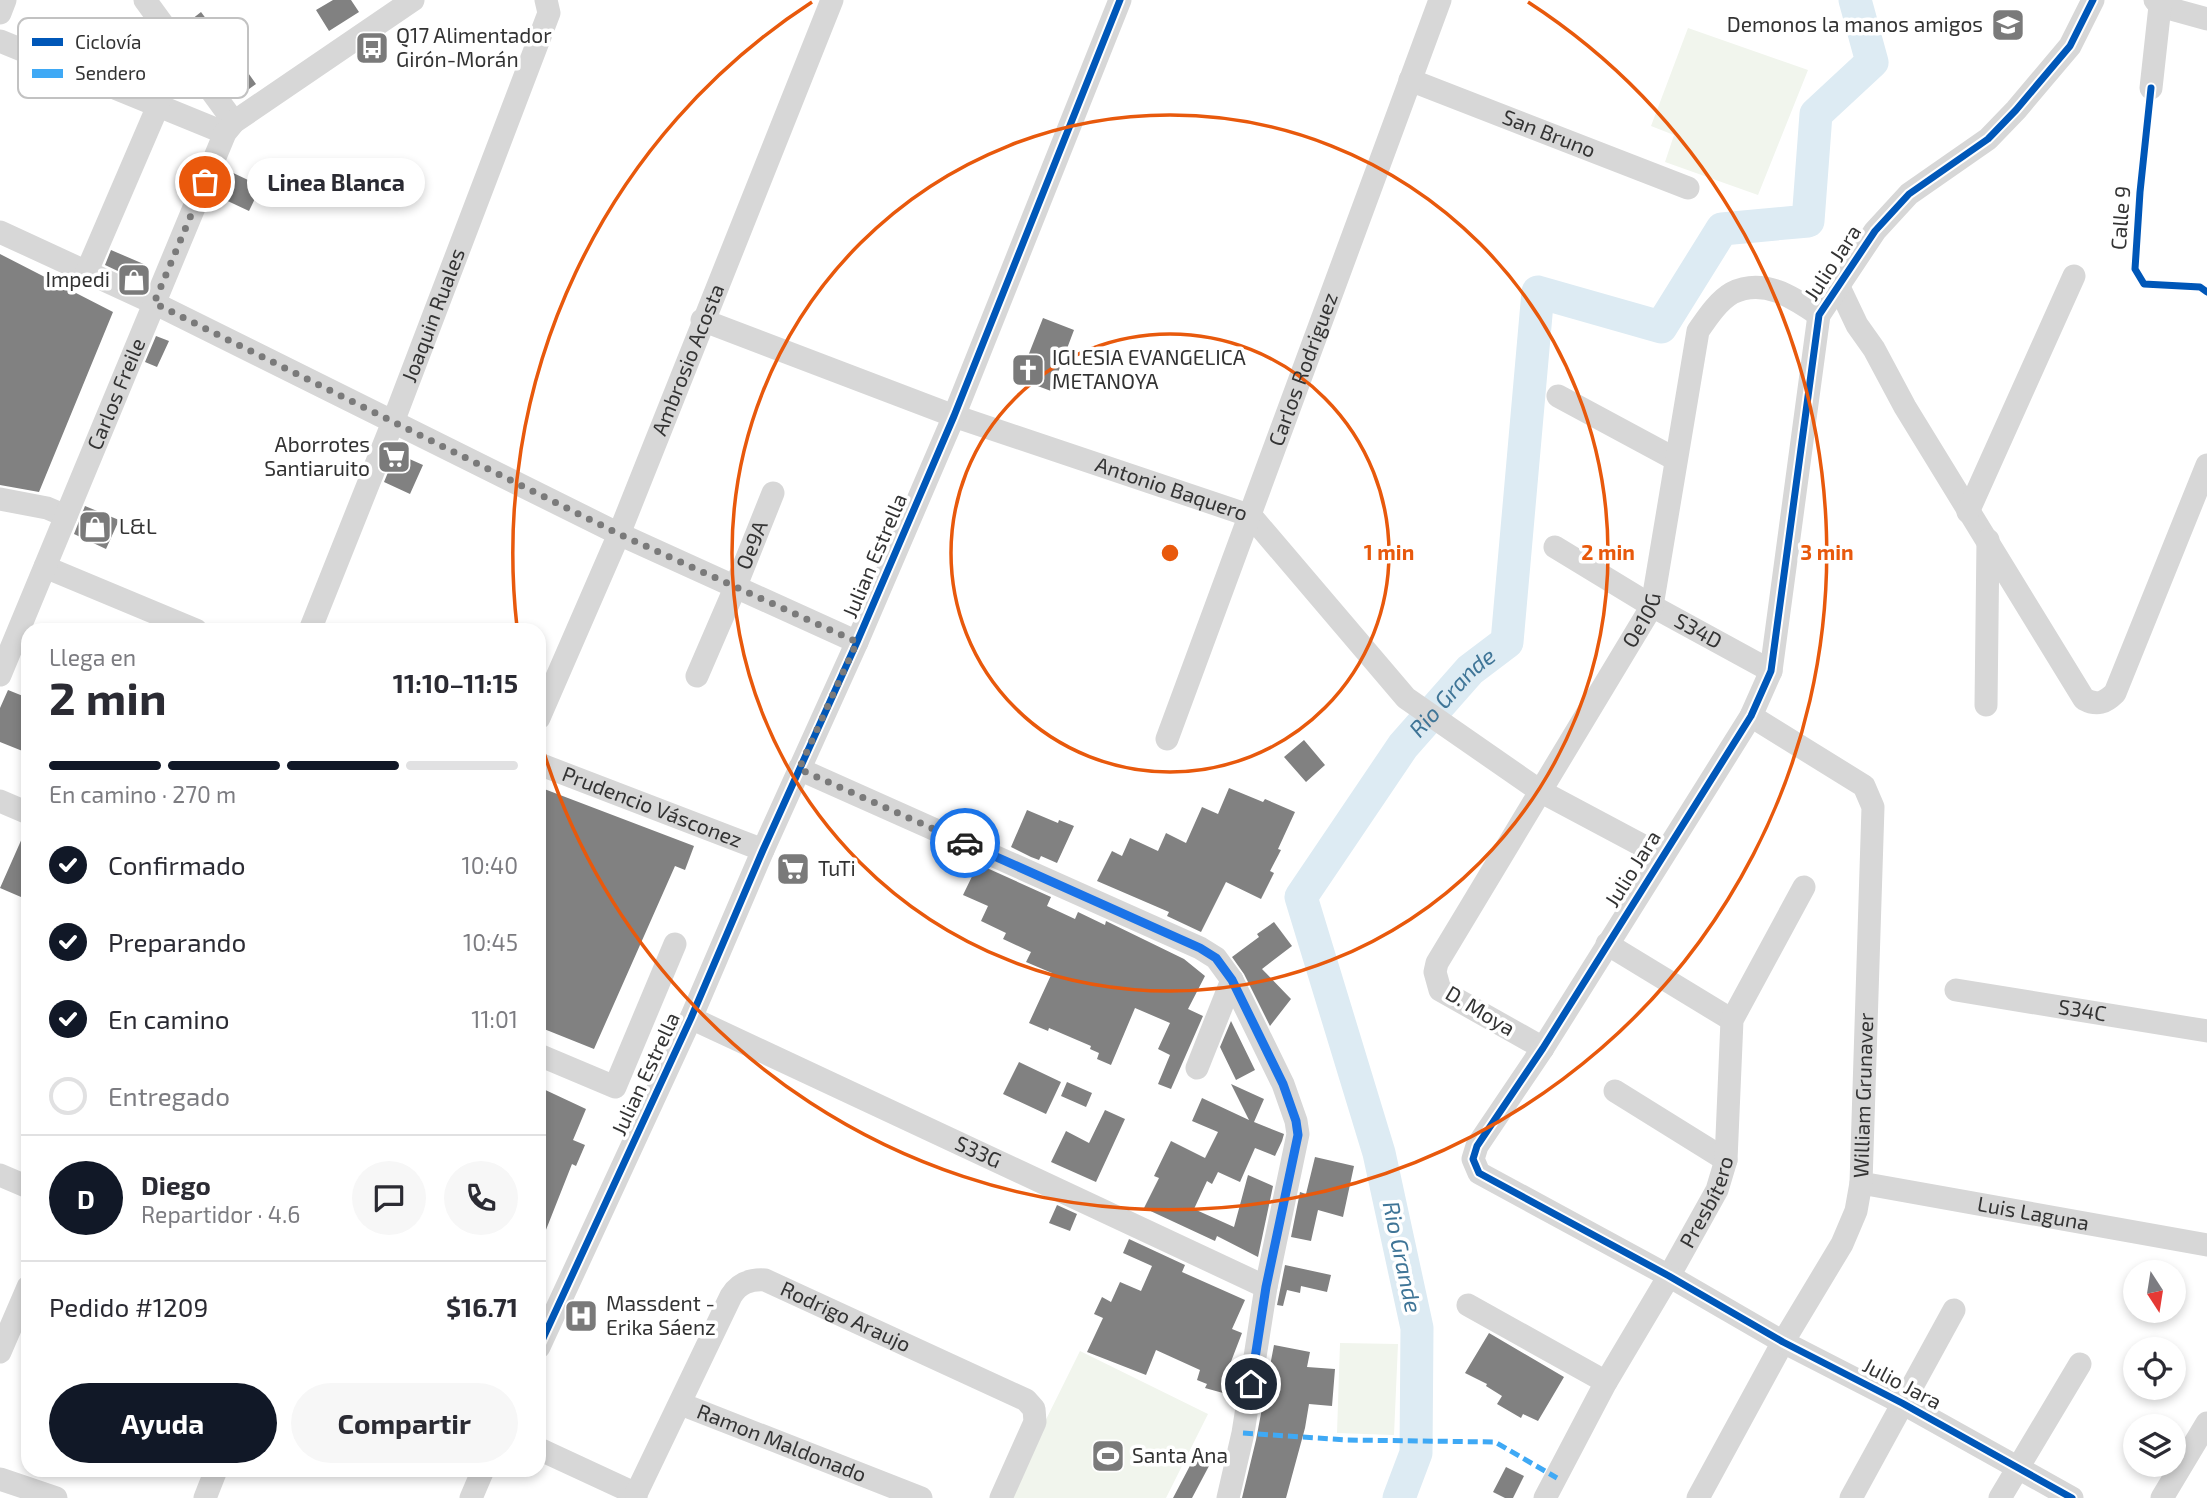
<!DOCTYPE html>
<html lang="es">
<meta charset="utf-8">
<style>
body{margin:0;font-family:"Exo 2",sans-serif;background:#f7f7f7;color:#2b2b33;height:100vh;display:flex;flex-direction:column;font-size:26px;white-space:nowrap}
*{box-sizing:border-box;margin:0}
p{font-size:23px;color:#7c7c81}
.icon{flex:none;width:38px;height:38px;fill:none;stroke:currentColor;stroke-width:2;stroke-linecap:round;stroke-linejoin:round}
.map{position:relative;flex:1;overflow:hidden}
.drawer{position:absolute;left:21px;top:623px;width:525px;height:854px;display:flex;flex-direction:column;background:#fff;border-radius:21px;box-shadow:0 4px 10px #0003}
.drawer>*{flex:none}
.needle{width:46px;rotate:168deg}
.fabs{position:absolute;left:2123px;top:1260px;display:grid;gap:14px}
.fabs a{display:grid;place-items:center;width:63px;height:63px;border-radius:50%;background:#fff;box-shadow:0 4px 10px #0003;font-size:35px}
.pin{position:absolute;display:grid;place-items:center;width:60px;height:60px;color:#fff;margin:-30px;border:4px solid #fff;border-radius:50%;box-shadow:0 2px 7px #0007}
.courier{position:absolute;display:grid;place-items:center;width:70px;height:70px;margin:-35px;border:5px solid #1a73e8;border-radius:50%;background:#fff;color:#222;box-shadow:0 2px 9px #0007}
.bubble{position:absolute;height:49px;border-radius:24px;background:#fff;box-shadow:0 4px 10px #0003;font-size:23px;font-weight:700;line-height:49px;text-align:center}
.headline em{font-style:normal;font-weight:700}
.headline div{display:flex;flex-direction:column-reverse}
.headline{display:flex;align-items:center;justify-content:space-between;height:119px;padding:0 28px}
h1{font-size:46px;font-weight:700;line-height:52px}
.bar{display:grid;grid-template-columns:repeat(4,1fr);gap:10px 7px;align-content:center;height:84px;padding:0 28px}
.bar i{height:9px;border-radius:5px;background:#e1e1e2}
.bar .current{background:#111827}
.bar p{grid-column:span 4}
.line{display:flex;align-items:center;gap:18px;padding:0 28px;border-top:2px solid #e1e1e2}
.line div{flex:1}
.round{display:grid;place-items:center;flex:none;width:74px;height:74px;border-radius:37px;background:#f7f7f7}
ol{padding:0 28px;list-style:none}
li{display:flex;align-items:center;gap:21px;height:77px}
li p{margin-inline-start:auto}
li .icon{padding:7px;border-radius:50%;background:#111827;color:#fff;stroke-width:4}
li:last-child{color:#7c7c81}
li i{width:38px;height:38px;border:4px solid #e1e1e2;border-radius:50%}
.action{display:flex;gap:14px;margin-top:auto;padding:14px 28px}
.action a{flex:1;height:80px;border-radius:42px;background:#111827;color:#fff;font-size:28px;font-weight:700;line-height:80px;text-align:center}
.action a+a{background:#f7f7f7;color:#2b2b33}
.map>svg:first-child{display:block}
.green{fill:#f1f5ed}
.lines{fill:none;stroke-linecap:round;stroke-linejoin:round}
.river{stroke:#ddebf3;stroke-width:33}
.building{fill:#818181}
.minor{stroke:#d7d7d7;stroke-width:23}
.quiet{stroke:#3fa9f5;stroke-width:5;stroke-dasharray:10 5;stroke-linecap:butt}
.cycleway-casing{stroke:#fff;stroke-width:11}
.cycleway{stroke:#0057b8;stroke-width:7}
.done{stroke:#7a7a7a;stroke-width:7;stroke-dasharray:0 12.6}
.route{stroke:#1a73e8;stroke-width:9}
.ring{fill:none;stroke:#e8590c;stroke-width:3.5}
.labels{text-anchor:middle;stroke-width:7;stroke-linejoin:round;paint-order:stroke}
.poi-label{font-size:21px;fill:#333;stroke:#fff;text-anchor:start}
.street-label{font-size:21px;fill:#333;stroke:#fff}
.water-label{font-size:23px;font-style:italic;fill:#3f7597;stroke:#fff}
.key{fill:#fff;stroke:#c2c2c2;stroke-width:2}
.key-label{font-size:19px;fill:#333}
.centre{fill:#e8590c;stroke:#fff;stroke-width:3.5}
.ring-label{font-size:21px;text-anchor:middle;font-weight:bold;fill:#e8590c;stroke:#fff;stroke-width:7;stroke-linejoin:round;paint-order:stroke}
</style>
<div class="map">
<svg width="2207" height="1498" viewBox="0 0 2207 1498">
<rect width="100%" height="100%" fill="#fff"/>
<path class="green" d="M1688,28L1808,70L1758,195L1665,162L1674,135L1651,126Z
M1340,1343L1398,1344L1394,1435L1337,1433Z
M1080,1351L1208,1414L1166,1498H1007Z"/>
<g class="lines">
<path class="river" id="s1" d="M1399,1498L1416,1453L1417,1328L1379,1153L1301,897L1403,746L1470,670L1507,642L1538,292L1661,327L1722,229L1808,221L1816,114L1872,62L1855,0"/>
</g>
<path class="building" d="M333,0H351L359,12L329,31L316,10Z
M201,12L213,28L193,42L182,27Z
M239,60L256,84L235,99L218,76Z
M229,171L261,186L249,211L217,196Z
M111,250L146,265L139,281L105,265Z
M0,254L113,312L39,492L0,485Z
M1043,318L1074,330L1051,391L1019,379Z
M156,336L169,341L157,367L145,362Z
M396,453L423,465L410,494L384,482Z
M85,506L119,520L106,549L74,534Z
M8,690L28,698V744L25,752L0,742V708Z
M1304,740L1325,765L1306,782L1284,757Z
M539,787L694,846L685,870L675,866L594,1049L539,1027Z
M1229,788L1263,802L1265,799L1295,812L1278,849L1281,850L1270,871L1274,873L1261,899L1226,882L1201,932L1167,916L1169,912L1097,881L1112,851L1122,856L1130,838L1158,851L1166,833L1186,843L1202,807L1218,814Z
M1027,810L1058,823L1059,820L1074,826L1057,863L1041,856L1039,860L1031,857L1011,847Z
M27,827H28V900L0,888Z
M978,864L1051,897L1047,906L1075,919L1078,912L1105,925L1106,921L1184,959L1205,976L1188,1009L1203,1016L1171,1089L1158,1084L1170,1055L1158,1049L1170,1023L1135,1008L1111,1065L1097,1059L1099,1053L1090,1049L1091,1046L1049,1028L1048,1031L1029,1023L1052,973L1026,962L1031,952L1003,939L1006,933L981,921L988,906L963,895Z
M1274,922L1292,946L1262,969L1291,999L1270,1026L1244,974L1232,957L1259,937L1257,934Z
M1231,1021L1255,1070L1236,1080L1220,1047Z
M1019,1062L1061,1082L1046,1114L1003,1094Z
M1067,1082L1092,1093L1086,1107L1061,1096Z
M1231,1084L1264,1099L1254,1122L1284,1134L1282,1141L1275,1156L1255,1148L1240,1182L1218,1172L1212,1184L1207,1181L1194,1209L1234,1227L1248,1175L1273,1186L1258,1257L1217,1236L1215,1241L1144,1208L1159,1178L1154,1176L1171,1141L1205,1158L1218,1132L1192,1121L1202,1098L1249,1120Z
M539,1087L586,1109L573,1140L585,1145L576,1166L572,1164L540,1245Z
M1105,1110L1125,1119L1096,1182L1051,1162L1066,1131L1089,1143Z
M1315,1157L1354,1166L1343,1217L1318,1210L1311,1241L1291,1237L1300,1192L1306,1194Z
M1057,1205L1077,1214L1070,1231L1049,1223Z
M1129,1239L1185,1265L1182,1272L1245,1300L1232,1329L1242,1333L1227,1372L1230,1373L1223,1393L1205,1388L1207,1384L1197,1380L1200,1370L1156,1350L1146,1375L1087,1352L1103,1318L1094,1314L1102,1297L1111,1302L1120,1282L1141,1291L1152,1266L1123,1253Z
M1285,1265L1331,1275L1327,1292L1301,1286L1300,1293L1287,1290L1283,1306L1277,1305Z
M1489,1333L1564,1377L1538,1421L1523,1414L1521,1418L1497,1404L1502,1396L1486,1386L1487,1384L1465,1373Z
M1274,1345L1310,1352L1307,1367L1335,1369L1332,1406L1309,1404L1305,1428L1286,1498H1242L1256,1440Z
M1194,1458L1209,1466L1192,1498H1173Z
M1506,1467L1524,1476L1513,1498H1505L1493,1492Z"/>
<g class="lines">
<g class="minor">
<path d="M145,0L234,122"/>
<path d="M2155,0L2160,6L2207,19"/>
<path d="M0,13L5,0"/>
<path d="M0,41L225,133"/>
<path id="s2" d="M1410,80L1688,188"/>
<path d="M2151,88L2160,6"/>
<path d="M0,232L154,303L619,534L857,642"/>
<path d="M87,271L158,106"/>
<path d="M1838,285L1857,325L1874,349L1905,407L2084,699C2097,706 2105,703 2115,693L2207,465"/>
<path id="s3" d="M702,320L954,416L1251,516L1406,698L1540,791L1662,856"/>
<path d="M1558,396L1675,459"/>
<path d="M0,499L47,508L66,516"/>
<path d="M1968,512L2074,276"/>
<path id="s4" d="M1555,547L1652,606L1771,671"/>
<path d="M45,567L196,630"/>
<path id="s5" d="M310,630L393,422L549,13L546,0"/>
<path id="s6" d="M0,675L225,133L234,122L413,0"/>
<path id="s7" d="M697,676L735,588L773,493"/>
<path d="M1986,705L1988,540"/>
<path id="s8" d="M539,718L619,534L832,0"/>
<path id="s9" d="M1167,739L1440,0"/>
<path id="s10" d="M539,764L763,850"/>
<path d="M799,769L1200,948L1216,958L1232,980L1283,1084L1296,1121L1298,1134L1266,1287L1243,1433L1228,1498"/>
<path d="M0,801L28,813"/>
<path d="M1607,944L1732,1020"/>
<path id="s11" d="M1956,990L2207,1031"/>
<path id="s12" d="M691,1018L1266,1287"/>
<path id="s13" d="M1543,1048L1440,990L1435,972L1437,963L1652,606L1698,331C1707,318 1718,301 1732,293C1764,277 1794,298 1819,315"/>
<path d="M539,1055L615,1087L675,944"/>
<path d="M1197,1068L1232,980"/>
<path d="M1615,1091L1726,1160"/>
<path d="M0,1175L28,1187"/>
<path id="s14" d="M1861,1183L2207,1245"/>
<path d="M1468,1305L1606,1382"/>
<path d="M539,1347L691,1018L763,850L857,642L954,416L1120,0"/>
<path d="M0,1352L28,1287"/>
<path id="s15" d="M681,1404L921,1498"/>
<path d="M539,1449L636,1494V1498"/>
<path d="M0,1479L56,1498"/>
<path id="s16" d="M636,1494L731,1296C739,1283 750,1279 765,1280L1026,1400L1034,1409L1035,1422L1001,1498"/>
<path d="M205,1498L216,1470"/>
<path d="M471,1498L483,1470"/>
<path id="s17" d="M1545,1498L1606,1382L1669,1276L1717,1190L1726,1160L1732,1020L1804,887"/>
<path id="s18" d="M1698,1498L1783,1342L1842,1244L1856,1211L1861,1183L1873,807L1864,786L1751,716"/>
<path d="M1851,1498L1954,1310"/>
<path d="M2000,1498L2080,1364"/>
<path d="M2072,1498L1902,1403L1783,1342L1669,1276L1479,1173L1473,1159L1477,1146L1543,1048L1751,716L1771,671L1819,315L1875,231L1909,194L1988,139L2016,110L2070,46L2093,0"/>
<path d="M2162,1498L2207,1423"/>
</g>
<path class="quiet" d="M1243,1433L1347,1440L1495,1442L1557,1478"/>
<defs>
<path id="cycleway" d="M2151,88L2140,192L2135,269L2144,284L2200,287L2207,292
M539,1347L691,1018L763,850L857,642L954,416L1120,0
M2072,1498L1902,1403L1783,1342L1669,1276L1479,1173L1473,1159L1477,1146L1543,1048L1751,716L1771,671L1819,315L1875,231L1909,194L1988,139L2016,110L2070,46L2093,0"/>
</defs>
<use href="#cycleway" class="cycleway-casing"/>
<use href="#cycleway" class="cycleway"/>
</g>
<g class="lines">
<path class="done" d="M205,182L154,303L619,534L857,642L799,769L965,843"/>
<path class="route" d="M965,843L1200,948L1216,958L1232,980L1283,1084L1296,1121L1298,1135L1266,1287L1251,1384"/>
</g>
<g class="ring">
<circle cx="1170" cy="553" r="219"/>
<circle cx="1170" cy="553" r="438"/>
<path d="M517 627A657 657 0 0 1 812 2M1528 2A657 657 0 1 1 540 740"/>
</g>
<defs>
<symbol id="school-square" viewBox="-11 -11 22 22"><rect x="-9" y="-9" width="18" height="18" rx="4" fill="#7a7a7a" stroke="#fff"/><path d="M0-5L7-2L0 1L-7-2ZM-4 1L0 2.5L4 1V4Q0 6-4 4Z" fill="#fff"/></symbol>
<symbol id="bus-square" viewBox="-11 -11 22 22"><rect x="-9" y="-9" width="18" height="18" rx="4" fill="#7a7a7a" stroke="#fff"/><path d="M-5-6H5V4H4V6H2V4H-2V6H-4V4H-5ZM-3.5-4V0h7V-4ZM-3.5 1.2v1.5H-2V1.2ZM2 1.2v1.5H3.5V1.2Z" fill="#fff"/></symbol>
<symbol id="shop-square" viewBox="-11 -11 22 22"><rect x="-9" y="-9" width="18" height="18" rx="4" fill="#7a7a7a" stroke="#fff"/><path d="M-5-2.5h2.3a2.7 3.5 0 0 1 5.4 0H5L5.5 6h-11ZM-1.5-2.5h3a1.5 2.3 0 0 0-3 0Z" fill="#fff"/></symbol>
<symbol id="church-square" viewBox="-11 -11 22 22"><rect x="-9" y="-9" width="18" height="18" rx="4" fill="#7a7a7a" stroke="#fff"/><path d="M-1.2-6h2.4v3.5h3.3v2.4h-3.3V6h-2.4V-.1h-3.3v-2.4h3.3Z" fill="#fff"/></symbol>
<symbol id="supermarket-square" viewBox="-11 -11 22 22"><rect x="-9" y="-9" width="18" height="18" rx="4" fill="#7a7a7a" stroke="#fff"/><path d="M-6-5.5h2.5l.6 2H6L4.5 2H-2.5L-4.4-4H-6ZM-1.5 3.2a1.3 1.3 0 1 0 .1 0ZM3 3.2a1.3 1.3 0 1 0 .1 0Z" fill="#fff"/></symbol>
<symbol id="hospital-square" viewBox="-11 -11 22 22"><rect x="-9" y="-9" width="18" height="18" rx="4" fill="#7a7a7a" stroke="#fff"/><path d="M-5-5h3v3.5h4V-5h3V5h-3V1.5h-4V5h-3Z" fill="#fff"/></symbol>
<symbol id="stadium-square" viewBox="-11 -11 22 22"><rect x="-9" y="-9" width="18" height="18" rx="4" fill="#7a7a7a" stroke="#fff"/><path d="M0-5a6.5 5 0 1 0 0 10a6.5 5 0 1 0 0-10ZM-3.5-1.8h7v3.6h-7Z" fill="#fff"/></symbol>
</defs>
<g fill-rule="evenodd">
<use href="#school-square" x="1989" y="6" width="38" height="38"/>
<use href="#bus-square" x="353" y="29" width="38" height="38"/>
<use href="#shop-square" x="115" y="261" width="38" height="38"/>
<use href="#church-square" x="1009" y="351" width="38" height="38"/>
<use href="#supermarket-square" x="375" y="438" width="38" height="38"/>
<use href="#shop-square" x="76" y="508" width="38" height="38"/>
<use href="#supermarket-square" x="774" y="850" width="38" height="38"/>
<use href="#hospital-square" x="562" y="1297" width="38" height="38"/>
<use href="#stadium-square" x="1089" y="1437" width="38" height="38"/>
</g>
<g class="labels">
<g class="poi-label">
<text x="1983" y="32" text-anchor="end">Demonos la manos amigos</text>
<text x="396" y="43">Q17 Alimentador<tspan x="396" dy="24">Girón-Morán</tspan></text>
<text x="110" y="287" text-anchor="end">Impedi</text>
<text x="1052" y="365">IGLESIA EVANGELICA<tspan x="1052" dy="24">METANOYA</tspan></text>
<text x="370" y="452" text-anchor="end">Aborrotes<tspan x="370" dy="24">Santiaruito</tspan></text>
<text x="119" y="534">L&amp;L</text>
<text x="818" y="876">TuTi</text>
<text x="606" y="1311">Massdent -<tspan x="606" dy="24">Erika Sáenz</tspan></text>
<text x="1132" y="1463">Santa Ana</text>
</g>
<g class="street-label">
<text dy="7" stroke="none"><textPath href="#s2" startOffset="149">San Bruno</textPath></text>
<text transform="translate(2121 218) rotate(-86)" y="7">Calle 9</text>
<text transform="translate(1833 263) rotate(-57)" y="7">Julio Jara</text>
<text dy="7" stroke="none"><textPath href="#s5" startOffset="338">Joaquin Ruales</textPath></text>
<text dy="7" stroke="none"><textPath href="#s8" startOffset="388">Ambrosio Acosta</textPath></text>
<text dy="7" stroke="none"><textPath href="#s9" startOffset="394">Carlos Rodriguez</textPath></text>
<text dy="7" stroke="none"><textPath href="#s6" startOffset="304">Carlos Freile</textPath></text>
<text dy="7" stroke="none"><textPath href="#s3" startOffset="499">Antonio Baquero</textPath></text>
<text dy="7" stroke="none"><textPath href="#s7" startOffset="142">Oe9A</textPath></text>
<text transform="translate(875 556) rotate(-67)" y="7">Julian Estrella</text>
<text dy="7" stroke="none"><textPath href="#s13" startOffset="546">Oe10G</textPath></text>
<text dy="7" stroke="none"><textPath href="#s4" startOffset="166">S34D</textPath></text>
<text dy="7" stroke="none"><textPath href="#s10" startOffset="121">Prudencio Vásconez</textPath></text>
<text transform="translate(1633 869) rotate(-58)" y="7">Julio Jara</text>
<text dy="7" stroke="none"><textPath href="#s11" startOffset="128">S34C</textPath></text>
<text transform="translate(1480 1011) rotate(31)" y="7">D. Moya</text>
<text transform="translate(646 1074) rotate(-65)" y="7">Julian Estrella</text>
<text dy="7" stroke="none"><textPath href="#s18" startOffset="444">William Grunaver</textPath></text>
<text dy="7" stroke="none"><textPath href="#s12" startOffset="317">S33G</textPath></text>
<text dy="7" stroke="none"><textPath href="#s17" startOffset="338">Presbítero</textPath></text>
<text dy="7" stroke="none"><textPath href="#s14" startOffset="175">Luis Laguna</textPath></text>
<text dy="7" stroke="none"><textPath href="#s16" startOffset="348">Rodrigo Araujo</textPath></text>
<text transform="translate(1902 1384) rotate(28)" y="7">Julio Jara</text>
<text dy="7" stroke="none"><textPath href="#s15" startOffset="108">Ramon Maldonado</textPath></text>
</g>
<g class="water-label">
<text dy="8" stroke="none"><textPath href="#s1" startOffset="875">Rio Grande</textPath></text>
<text transform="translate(1402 1257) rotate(78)" y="8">Rio Grande</text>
</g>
</g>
<rect x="18" y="18" width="230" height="80" rx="10" class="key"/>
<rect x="32" y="38" width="31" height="8" fill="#0057b8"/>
<rect x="32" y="69" width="31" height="9" fill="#3fa9f5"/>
<g class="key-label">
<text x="75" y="49">Ciclovía</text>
<text x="75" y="80">Sendero</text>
</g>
<circle cx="1170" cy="553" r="10" class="centre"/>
<g class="ring-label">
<text x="1389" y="560">1 min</text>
<text x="1608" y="560">2 min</text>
<text x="1827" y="560">3 min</text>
</g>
</svg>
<div class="fabs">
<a><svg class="needle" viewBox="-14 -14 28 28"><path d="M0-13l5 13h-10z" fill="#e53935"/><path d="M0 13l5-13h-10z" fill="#7c7c81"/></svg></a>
<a><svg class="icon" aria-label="locate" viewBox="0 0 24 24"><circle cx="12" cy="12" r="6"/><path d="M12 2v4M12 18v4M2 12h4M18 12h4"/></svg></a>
<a><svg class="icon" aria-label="layers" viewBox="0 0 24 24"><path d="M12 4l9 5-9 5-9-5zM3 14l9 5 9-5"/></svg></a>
</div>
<div class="pin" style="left:205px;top:182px;background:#ea580c"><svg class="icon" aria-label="bag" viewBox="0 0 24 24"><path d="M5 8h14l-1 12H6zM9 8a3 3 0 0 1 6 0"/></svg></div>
<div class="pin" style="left:1251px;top:1384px;background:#1f2937"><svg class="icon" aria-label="home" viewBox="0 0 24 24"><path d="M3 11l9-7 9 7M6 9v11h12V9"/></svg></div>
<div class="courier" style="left:965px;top:843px"><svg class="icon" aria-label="car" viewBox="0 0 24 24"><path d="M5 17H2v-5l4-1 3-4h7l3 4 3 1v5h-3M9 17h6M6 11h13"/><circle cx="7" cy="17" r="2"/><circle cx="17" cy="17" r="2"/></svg></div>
<div class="bubble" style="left:247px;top:158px;width:178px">Linea Blanca</div>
<section class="drawer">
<div class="headline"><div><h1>2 min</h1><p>Llega en</p></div><em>11:10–11:15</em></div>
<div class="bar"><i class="current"></i><i class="current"></i><i class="current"></i><i></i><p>En camino · 270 m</p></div>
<ol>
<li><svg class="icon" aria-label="check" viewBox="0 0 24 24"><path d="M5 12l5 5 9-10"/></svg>Confirmado<p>10:40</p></li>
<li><svg class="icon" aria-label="check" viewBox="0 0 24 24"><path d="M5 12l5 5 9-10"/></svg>Preparando<p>10:45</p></li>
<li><svg class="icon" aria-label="check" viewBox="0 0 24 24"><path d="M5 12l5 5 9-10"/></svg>En camino<p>11:01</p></li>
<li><i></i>Entregado</li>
</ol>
<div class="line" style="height:126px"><b class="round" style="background:#111827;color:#fff">D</b><div><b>Diego</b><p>Repartidor · 4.6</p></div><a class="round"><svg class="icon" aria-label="chat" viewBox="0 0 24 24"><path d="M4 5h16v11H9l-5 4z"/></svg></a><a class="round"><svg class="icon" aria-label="phone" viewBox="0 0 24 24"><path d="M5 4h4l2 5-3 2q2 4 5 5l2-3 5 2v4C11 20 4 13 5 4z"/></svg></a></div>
<div class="line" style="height:91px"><div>Pedido #1209</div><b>$16.71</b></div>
<div class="action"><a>Ayuda</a><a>Compartir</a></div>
</section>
</div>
